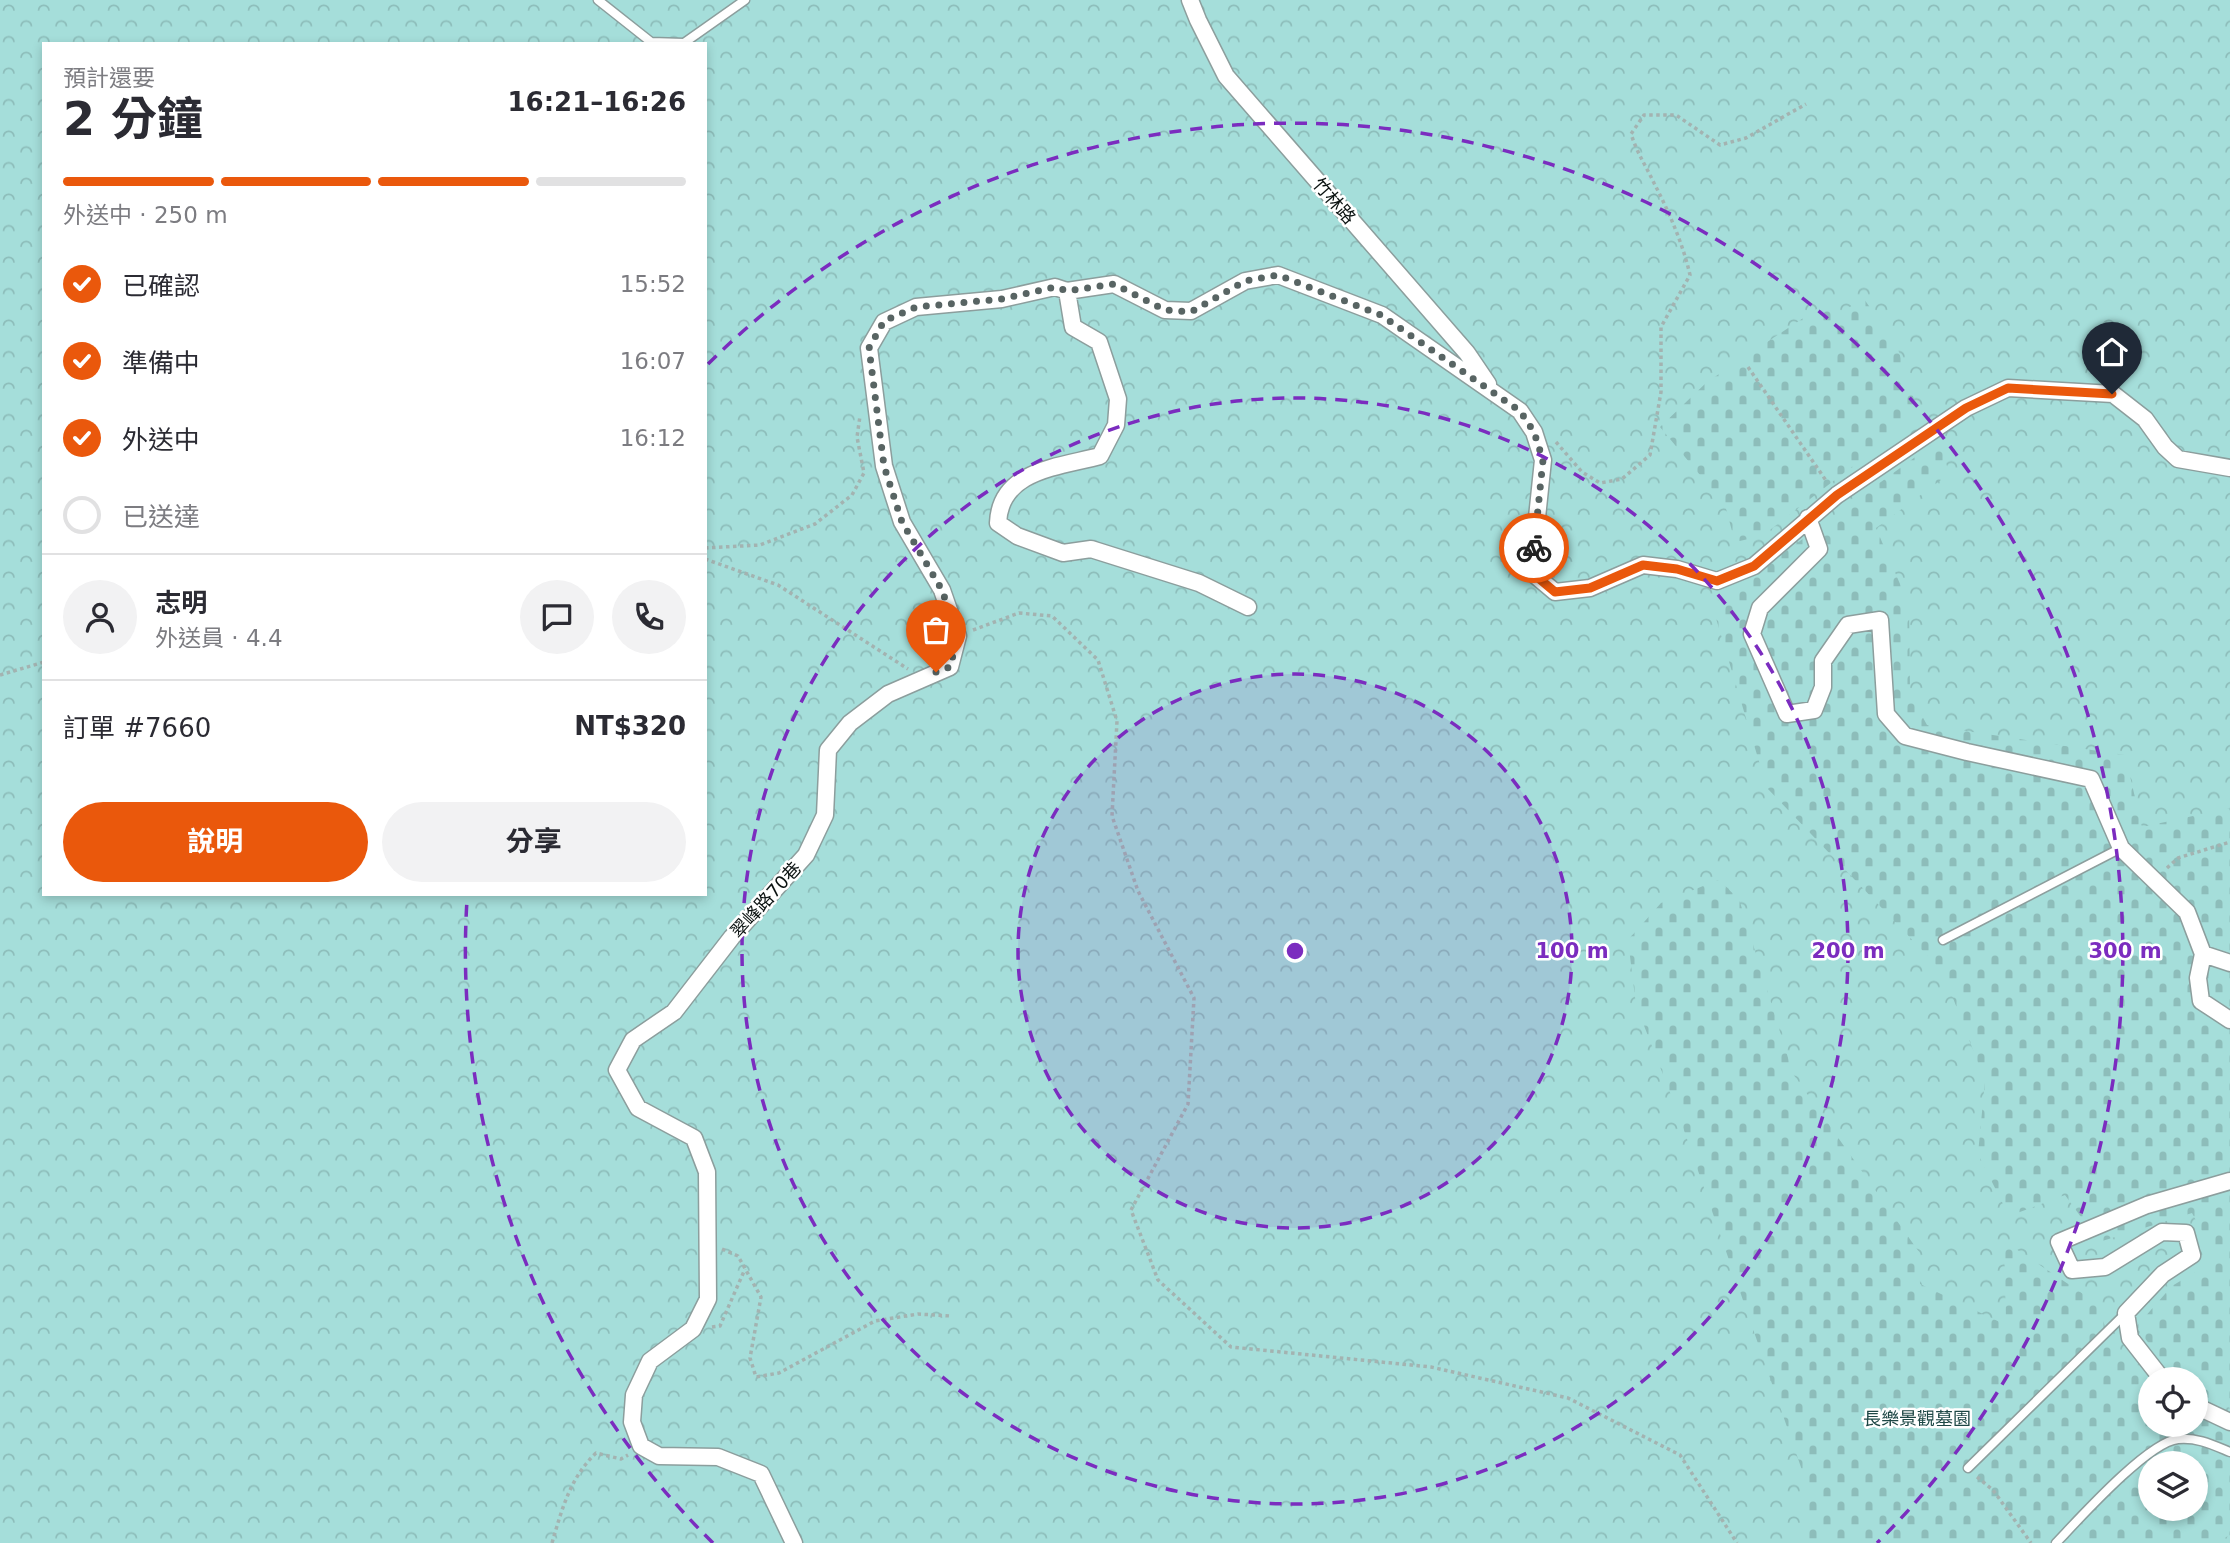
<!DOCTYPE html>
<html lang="zh-TW">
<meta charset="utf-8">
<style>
body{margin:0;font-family:"DejaVu Sans","Noto Sans TC",sans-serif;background:#f2f2f3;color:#2b2b33;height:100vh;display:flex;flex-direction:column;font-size:26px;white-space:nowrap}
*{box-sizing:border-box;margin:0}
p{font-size:23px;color:#7c7c81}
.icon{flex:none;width:38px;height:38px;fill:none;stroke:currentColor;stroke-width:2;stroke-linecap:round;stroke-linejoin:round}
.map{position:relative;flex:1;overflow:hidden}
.details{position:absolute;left:42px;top:42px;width:665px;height:854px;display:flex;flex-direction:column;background:#fff;border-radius:0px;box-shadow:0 4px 10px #0003}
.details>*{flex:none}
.tools{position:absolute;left:2138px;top:1367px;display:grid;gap:14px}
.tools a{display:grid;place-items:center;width:70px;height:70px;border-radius:50%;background:#fff;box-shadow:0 4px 10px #0003;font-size:35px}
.pin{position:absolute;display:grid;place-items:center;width:60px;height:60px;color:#fff;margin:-72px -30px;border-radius:50% 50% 50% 0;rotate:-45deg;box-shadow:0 0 7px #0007}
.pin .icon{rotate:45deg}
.courier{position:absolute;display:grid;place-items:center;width:70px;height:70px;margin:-35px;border:5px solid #ea580c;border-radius:50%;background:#fff;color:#222;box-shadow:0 2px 9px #0007}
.overview em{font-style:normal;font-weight:700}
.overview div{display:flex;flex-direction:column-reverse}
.overview{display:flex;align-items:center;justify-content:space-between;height:119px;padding:0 21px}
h1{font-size:46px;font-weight:700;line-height:52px}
.bar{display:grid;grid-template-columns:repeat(4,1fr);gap:10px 7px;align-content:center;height:84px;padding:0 21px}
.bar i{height:9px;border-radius:5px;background:#e1e1e2}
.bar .on{background:#ea580c}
.bar p{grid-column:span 4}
.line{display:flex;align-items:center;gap:18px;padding:0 21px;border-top:2px solid #e1e1e2}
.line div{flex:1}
.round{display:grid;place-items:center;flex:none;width:74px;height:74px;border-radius:37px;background:#f2f2f3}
ol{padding:0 21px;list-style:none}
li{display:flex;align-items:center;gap:21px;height:77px}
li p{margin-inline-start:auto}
li .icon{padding:7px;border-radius:50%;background:#ea580c;color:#fff;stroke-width:4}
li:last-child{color:#7c7c81}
li i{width:38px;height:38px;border:4px solid #e1e1e2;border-radius:50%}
.cta{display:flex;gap:14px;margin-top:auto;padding:14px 21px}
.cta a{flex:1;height:80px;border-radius:42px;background:#ea580c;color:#fff;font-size:28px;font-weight:700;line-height:80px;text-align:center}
.cta a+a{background:#f2f2f3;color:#2b2b33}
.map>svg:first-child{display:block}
.forest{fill:url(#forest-crowns);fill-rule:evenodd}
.cemetery{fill:url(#cemetery-stones);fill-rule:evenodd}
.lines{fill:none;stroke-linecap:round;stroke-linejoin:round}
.lane-casing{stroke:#8c9e9d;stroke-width:11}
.street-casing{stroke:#8c9e9d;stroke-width:19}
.path{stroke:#a3b3b1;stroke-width:3.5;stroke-dasharray:3.5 3.5;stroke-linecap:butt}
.lane{stroke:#fff;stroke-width:8}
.street{stroke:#fff;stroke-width:16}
.done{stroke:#586463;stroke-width:7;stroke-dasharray:0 12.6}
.route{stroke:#ea580c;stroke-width:9}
.ring{fill:none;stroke:#7b2cbf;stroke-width:3.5;stroke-dasharray:12 9}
.labels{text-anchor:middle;stroke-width:5;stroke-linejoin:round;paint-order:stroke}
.street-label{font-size:18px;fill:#0b1211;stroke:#fff}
.park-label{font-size:18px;fill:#1d4745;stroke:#fff}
.centre{fill:#7b2cbf;stroke:#fff;stroke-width:3.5}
.ring-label{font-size:21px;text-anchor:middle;font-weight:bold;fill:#7b2cbf;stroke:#fff;stroke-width:5;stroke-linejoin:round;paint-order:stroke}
</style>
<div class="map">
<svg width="2230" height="1543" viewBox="0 0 2230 1543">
<defs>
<pattern id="forest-crowns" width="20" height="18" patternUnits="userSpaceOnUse" patternTransform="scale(1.75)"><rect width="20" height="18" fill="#a5deda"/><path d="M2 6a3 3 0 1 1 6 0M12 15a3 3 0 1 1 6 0" fill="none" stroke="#8dbdba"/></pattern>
<pattern id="cemetery-stones" width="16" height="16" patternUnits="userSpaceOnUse" patternTransform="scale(1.75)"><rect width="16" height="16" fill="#a5deda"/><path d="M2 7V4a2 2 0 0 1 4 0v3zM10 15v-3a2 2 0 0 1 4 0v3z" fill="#8dbdba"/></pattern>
</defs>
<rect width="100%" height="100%" fill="#e8fcfa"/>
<path class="forest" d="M0,0H2230V1543H0ZM44,44H705V894H44ZM2151,1379H2196V1424H2151ZM2151,1463H2196V1508H2151Z"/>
<path class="cemetery" d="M1864,299L1897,346L1919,415L1762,536L1735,542L1725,505L1660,427L1707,382L1826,303L1839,313Z
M1940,439L1949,474L1876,528L1909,605L1910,694L1927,725L2125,755L2142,827L2230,808V1408L2196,1392V1379H2177L2136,1327L2172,1286L2217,1259L2192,1213L2099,1242L2065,1195L2009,1216L1978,1154L1985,1081L1943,972L1767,788L1712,605Z
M1718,880L1739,899L1793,1074L1919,1252L1920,1284L2006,1325L2004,1241L2098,1304L2110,1343L2151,1391V1424H2196V1412L2230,1428V1535L2215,1543H1804L1803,1473L1678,1113L1636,1005L1628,940L1661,903ZM2151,1463H2196V1508H2151Z"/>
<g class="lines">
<defs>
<path id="lane" d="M598,0L651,42L684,43L745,0
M1943,940L2121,848
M1968,1468L2126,1313
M2056,1543C2079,1519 2148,1442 2178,1439C2197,1437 2213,1445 2230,1452"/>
<path id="street" d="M1190,0L1198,20L1226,76L1467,353L1488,384
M1067,291L1073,327L1099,342L1118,399L1116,425L1100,456C1059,467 1000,470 998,523L1017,536L1063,553L1091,549L1199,583L1248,607
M1808,518L1819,549L1760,608L1752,634L1787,714L1814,710L1823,687V661L1848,625L1880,620L1886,714L1905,736L1967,752L2091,779L2121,848L2187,912L2203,954L2198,978L2201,1001L2230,1020
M2203,954L2230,963
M2162,1379L2130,1338L2126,1313L2163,1274L2192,1255L2186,1233L2162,1232L2105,1267L2072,1270L2059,1242L2147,1205L2230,1181
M2196,1406L2230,1422
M794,1543L761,1474L718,1457L659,1456L641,1446L632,1422L634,1395L650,1361L693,1329L708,1299L707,1172L694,1138L638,1108L617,1070L633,1040L674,1012L732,937L806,855L825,815L828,750L850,723L888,694L950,667L958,636L942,590L902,522L884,466L869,348L884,322L916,307L1002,299L1055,287L1067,291L1114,284L1165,310L1191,311L1245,281L1278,275L1382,315L1520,411L1534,432L1543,460L1533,556L1536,576L1555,592L1590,588L1643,565L1677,569L1717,581L1754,566L1837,495L1966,408L2008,388L2113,394L2145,419L2165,447L2178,459L2230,468"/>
</defs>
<use href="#lane" class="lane-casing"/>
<use href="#street" class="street-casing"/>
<path class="path" d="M1748,367L1827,482
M1556,442L1582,472L1600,483L1622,479L1650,455L1661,392V327L1690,275C1683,244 1669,212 1654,183C1645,164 1638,155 1631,134L1644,115H1676L1720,145L1746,138L1806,104
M705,548L760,545L815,524L852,495L864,473L857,437L860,416
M705,559L778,585L908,669
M973,630L1019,613L1052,616L1098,660L1117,721L1112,816L1138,891L1194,998L1188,1104L1131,1210L1158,1280L1231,1347L1431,1367L1568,1398L1680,1455L1737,1543
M0,675L44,662
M2167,868L2178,858L2230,842
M722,1249L738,1256L761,1297L750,1358L756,1377L779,1373L875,1321L918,1314L951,1316
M712,1327L720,1326L745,1269
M1977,1477L1993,1490L2031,1543
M552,1543C562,1509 570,1478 596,1453L621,1459L628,1455"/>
<use href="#lane" class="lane"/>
<use href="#street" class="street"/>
</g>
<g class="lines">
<path class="done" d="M936,672L950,667L958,636L942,590L902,522L884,466L869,348L884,321L916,307L1002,299L1055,287L1067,291L1114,284L1165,310L1191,312L1245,281L1278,275L1381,315L1520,411L1534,432L1543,460L1534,548"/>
<path class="route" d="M1534,548L1536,576L1555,592L1590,588L1643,565L1677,569L1717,581L1754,566L1837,495L1966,408L2008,388L2112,394"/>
</g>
<circle cx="1295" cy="951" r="277" fill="#7b2cbf" fill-opacity=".12"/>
<g class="ring">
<circle cx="1295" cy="951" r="277"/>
<circle cx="1295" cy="951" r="553"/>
<path d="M713 1543A830 830 0 0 1 467 900M708 364A830 830 0 1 1 1877 1543"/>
</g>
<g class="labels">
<g class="street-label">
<text transform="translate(1334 201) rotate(49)" y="6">竹林路</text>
<text transform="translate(766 900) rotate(-48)" y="6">翠峰路70巷</text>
</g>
<g class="park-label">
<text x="1917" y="1425">長樂景觀墓園</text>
</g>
</g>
<circle cx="1295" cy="951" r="10" class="centre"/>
<g class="ring-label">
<text x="1572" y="958">100 m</text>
<text x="1848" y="958">200 m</text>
<text x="2125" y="958">300 m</text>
</g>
</svg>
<div class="tools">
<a><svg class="icon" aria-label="locate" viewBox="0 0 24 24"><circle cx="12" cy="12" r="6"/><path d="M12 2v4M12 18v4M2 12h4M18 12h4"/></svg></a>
<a><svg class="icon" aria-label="layers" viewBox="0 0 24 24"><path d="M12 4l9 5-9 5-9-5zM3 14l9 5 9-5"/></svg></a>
</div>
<div class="pin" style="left:936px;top:672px;background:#ea580c"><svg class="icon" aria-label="bag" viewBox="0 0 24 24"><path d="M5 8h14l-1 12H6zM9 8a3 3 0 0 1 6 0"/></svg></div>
<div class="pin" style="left:2112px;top:394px;background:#1f2937"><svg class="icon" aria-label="home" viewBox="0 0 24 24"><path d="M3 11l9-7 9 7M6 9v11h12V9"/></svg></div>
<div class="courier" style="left:1534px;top:548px"><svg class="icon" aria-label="bike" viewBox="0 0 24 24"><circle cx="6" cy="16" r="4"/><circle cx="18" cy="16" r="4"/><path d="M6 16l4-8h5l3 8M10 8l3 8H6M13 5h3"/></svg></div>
<section class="details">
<div class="overview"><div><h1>2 分鐘</h1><p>預計還要</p></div><em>16:21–16:26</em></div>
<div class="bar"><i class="on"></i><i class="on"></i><i class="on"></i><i></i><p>外送中 · 250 m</p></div>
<ol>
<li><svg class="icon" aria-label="check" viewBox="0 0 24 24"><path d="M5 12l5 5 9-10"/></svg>已確認<p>15:52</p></li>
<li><svg class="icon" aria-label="check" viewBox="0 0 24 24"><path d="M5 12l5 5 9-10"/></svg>準備中<p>16:07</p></li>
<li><svg class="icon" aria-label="check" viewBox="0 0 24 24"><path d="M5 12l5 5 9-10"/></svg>外送中<p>16:12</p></li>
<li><i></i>已送達</li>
</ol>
<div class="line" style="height:126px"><a class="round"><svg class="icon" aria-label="person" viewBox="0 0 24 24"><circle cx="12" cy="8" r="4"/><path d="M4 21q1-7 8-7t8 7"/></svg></a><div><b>志明</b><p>外送員 · 4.4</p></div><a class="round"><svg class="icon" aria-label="chat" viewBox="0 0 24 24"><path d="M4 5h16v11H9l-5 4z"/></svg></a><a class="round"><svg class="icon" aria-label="phone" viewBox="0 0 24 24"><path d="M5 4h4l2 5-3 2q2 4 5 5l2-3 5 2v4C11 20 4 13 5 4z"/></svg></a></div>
<div class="line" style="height:91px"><div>訂單 #7660</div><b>NT$320</b></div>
<div class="cta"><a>說明</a><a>分享</a></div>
</section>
</div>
